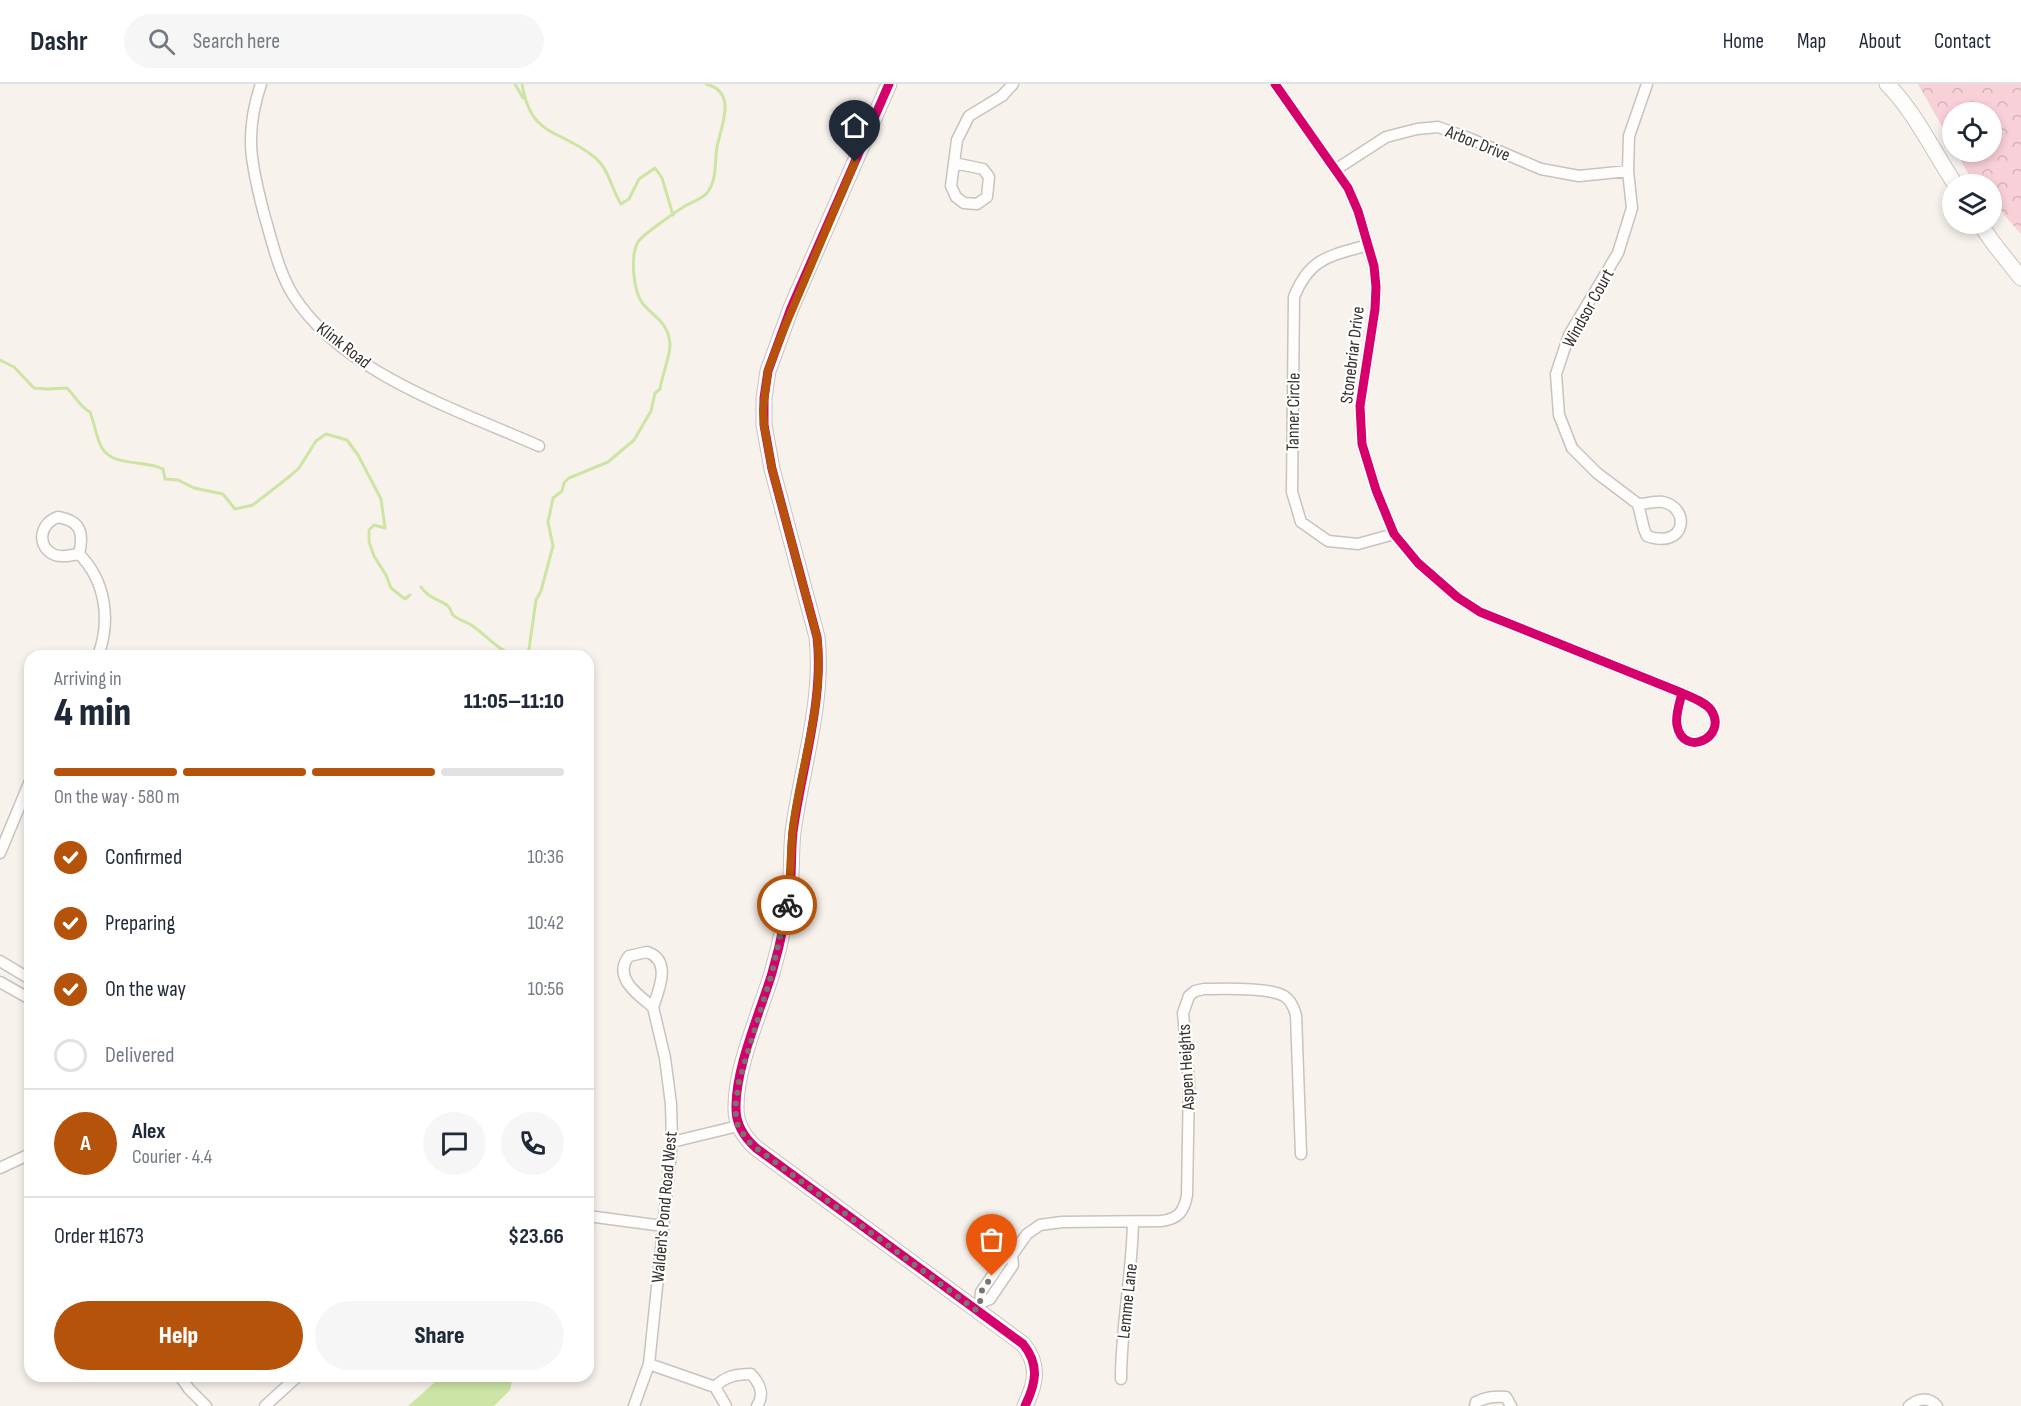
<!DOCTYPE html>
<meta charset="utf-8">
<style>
body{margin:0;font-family:"Sofia Sans Condensed",sans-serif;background:#f6f6f7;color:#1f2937;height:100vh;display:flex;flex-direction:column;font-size:22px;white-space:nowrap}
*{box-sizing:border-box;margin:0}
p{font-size:20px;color:#747a83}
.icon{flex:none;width:33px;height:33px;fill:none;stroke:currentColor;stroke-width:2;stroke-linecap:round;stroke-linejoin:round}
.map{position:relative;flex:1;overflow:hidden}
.details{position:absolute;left:24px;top:566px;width:570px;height:732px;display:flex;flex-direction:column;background:#fff;border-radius:18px;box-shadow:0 3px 9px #0003}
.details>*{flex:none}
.fabs{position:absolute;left:1942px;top:18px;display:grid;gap:12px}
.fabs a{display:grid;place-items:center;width:60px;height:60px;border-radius:50%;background:#fff;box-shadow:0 3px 9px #0003;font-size:30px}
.pin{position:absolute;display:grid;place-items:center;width:51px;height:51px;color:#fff;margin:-62px -26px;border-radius:50% 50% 50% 0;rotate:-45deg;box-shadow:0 0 6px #0007}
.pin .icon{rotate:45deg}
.courier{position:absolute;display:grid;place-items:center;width:60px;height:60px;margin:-30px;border:4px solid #b45309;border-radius:50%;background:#fff;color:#222;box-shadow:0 2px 8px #0007}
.headline em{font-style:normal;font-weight:800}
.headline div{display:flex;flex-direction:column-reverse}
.headline{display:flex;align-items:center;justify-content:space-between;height:102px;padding:0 30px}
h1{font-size:39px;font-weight:800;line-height:45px}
.bar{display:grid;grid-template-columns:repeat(4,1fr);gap:9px 6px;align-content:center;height:72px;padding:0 30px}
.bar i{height:8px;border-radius:4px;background:#e0e1e3}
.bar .current{background:#b45309}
.bar p{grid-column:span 4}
.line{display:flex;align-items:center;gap:15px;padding:0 30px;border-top:2px solid #e0e1e3}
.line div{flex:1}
.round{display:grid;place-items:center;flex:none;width:63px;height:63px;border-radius:32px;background:#f6f6f7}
ol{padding:0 30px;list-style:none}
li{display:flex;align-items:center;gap:18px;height:66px}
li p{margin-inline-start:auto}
li .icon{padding:6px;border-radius:50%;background:#b45309;color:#fff;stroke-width:4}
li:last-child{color:#747a83}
li i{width:33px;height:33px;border:3px solid #e0e1e3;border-radius:50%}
.primary-button{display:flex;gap:12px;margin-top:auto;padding:12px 30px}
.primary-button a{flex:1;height:69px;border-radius:36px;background:#b45309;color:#fff;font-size:24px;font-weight:800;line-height:69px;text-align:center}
.primary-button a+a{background:#f6f6f7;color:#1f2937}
header{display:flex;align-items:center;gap:36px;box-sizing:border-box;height:84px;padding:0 30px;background:#fff;border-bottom:2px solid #e0e1e3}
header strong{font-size:28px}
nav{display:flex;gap:33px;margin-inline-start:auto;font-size:21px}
.search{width:420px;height:54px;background:#f6f6f7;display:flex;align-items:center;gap:15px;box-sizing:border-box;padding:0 21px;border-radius:33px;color:#747a83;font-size:22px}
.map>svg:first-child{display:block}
.forest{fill:url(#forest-crowns)}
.water{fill:#cde5a4}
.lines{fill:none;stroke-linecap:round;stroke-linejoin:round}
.stream{stroke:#cde5a4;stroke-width:3}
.street-casing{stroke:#c8c3bf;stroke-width:13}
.secondary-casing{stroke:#c8c3bf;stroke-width:17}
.street{stroke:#fefdfc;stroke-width:10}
.secondary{stroke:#fefdfc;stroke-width:15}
.cycleway-casing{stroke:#fff;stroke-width:13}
.cycleway{stroke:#d6006c;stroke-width:9}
.done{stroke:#79746f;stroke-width:6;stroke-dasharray:0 10.8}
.route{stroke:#b45309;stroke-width:8}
.labels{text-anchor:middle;stroke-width:4.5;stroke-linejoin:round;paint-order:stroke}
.street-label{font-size:18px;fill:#35302c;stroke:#fff}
</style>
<header>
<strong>Dashr</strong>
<div class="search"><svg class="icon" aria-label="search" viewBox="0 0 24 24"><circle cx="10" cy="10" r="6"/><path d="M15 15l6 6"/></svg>Search here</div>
<nav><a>Home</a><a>Map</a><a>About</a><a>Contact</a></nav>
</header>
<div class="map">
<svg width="2021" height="1322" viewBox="0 0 2021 1322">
<defs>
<pattern id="forest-crowns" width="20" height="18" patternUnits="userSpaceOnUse" patternTransform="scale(1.5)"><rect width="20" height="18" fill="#f8d0d8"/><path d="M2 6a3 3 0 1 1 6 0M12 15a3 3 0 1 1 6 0" fill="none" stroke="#d5b3ba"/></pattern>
</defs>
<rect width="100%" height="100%" fill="#f8f2ec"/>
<path class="forest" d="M1918,0H2021V150L1992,117V100H1977L1970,93L1956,68H1992V28H1953V62Z"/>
<path class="water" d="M442,1292H513L510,1306L494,1322H408Z"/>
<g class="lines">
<path class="stream" d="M515,0L523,14
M522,0C531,54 558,44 593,72C609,84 611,104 621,120L629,115L639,95L655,84L662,94L673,131
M0,276L14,283L34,304L47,305L67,304C77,314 79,322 90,328C94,338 97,356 102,364C113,383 146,376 163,385L165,395L178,396L194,404L223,410L235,425L253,421L290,392L299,384L316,357L326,350L347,356L358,371L381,415L385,444L374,441L369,446V458L374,472L386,491L391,504L405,515L410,511
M421,503C428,514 439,515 448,522C451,525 450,527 453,531C458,536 468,538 474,543C488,553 500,568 517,572
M528,572L536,516L541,507L553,462L548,438L553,414L562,407L564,399L569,394L608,378L634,356L651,327L655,309L660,305C662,292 670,272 670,261C669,239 655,234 643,220C633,207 630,172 638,158C642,151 677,127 685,122C691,119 700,115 705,111C718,98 714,79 717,63C721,42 738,8 706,0"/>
<defs>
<path id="street" d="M261,0C244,50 251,80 264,130C272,157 278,186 293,211C342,289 458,326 539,362
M1275,0L1348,104L1358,127L1374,182L1376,203L1375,225L1360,322L1362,360L1376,406L1394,450L1418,479L1457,513L1480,528L1682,609C1691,613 1705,618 1711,626C1729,653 1683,675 1677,641C1675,631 1680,618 1682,609
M954,79L983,85L989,93L987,113L977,120L964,119L956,113L951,102L957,56L969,32L1002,12L1013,0
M1335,86L1386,53L1417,45L1438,43L1471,55L1541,85L1579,92L1628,87
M1368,161C1330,172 1310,173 1294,213L1292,408L1301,438L1328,457L1358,460L1394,450
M1638,420C1646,420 1655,417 1663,418C1691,424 1686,466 1647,452L1644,445L1638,420L1597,389L1572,364L1559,331L1556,290L1569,251L1618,169L1632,124L1628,87L1629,52L1647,0
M58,433C81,437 84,449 79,470C71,471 63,474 55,471C37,464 38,440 58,433Z
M79,470C106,497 111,537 98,572
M0,769L30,697
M647,868C672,876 659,906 653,923C638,911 612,893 629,872Z
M0,877L30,895
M0,898L30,915
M672,1058L738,1042
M0,1084L30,1070
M588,1132L663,1142
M980,1219L981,1208L1003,1176L1012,1171L1027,1150L1040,1141L1062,1138L1161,1137C1178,1135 1184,1128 1187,1111L1189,997L1183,929L1189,912L1195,907L1204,905C1223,905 1269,903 1284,912C1291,916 1294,924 1296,931L1301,1070
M980,1219L990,1215L1013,1181L1012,1171
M649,1280L715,1303L726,1322
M180,1292L189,1305L206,1322
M1121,1295C1121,1243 1132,1191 1133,1138
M715,1303C725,1292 737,1290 751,1290C760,1300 765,1310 757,1322
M265,1322L298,1292
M634,1322L649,1280L672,1058L671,1020L665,974L653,923
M1475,1322L1476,1318C1487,1313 1494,1312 1506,1313L1511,1322
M1909,1322C1918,1314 1929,1313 1937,1322"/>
<path id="secondary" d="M889,0L791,224L768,287L764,314V341L772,385L817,553C824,614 803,680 794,741C791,758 792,775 791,791C788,824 781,858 772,889C760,929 735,984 736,1025C736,1041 745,1054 756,1064L1023,1260C1040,1281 1036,1299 1025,1322
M1887,0C1915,28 1933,67 1955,100
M1980,140L1994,160L2021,194"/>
</defs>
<use href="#street" class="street-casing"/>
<use href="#secondary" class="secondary-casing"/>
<use href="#street" class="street"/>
<use href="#secondary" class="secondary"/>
<defs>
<path id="cycleway" d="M889,0L791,224L768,287L764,314V341L772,385L817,553C824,614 803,680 794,741C791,758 792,775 791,791C788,824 781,858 772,889C760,929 735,984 736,1025C736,1041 745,1054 756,1064L1023,1260C1040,1281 1036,1299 1025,1322
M1275,0L1348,104L1358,127L1374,182L1376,203L1375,225L1360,322L1362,360L1376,406L1394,450L1418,479L1457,513L1480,528L1682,609C1691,613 1705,618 1711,626C1729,653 1683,675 1677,641C1675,631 1680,618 1682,609"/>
</defs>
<use href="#cycleway" class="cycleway-casing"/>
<use href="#cycleway" class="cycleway"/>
</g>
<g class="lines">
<path class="done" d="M787,821L772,889L739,997L735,1026L738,1042L748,1057L756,1064L976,1226L980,1219L981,1208L992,1192"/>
<path class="route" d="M787,821C791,795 790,769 793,743C801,680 825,617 817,553L772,385L764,341L763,326L768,286L784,245L855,78"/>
</g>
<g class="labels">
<g class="street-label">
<text transform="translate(1478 59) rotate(22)" y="6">Arbor Drive</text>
<text transform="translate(1588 224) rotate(-61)" y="6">Windsor Court</text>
<text transform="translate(344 261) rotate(38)" y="6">Klink Road</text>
<text transform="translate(1352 271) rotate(-83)" y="6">Stonebriar Drive</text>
<text transform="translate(1293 328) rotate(-89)" y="6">Tanner Circle</text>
<text transform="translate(1186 983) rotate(-93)" y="6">Aspen Heights</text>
<text transform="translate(664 1123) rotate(-85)" y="6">Walden's Pond Road West</text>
<text transform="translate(1127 1217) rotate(-84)" y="6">Lemme Lane</text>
</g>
</g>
</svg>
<div class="fabs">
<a><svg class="icon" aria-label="locate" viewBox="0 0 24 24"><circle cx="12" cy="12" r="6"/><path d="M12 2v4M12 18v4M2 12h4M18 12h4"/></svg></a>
<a><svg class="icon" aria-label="layers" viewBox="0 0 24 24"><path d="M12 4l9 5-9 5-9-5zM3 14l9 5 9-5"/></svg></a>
</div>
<div class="pin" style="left:992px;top:1192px;background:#ea580c"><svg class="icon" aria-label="bag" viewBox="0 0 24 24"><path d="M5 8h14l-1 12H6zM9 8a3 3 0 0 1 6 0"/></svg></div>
<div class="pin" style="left:855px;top:78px;background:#1f2937"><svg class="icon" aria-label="home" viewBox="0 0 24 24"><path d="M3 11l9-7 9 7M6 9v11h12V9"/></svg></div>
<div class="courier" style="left:787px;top:821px"><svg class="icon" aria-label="bike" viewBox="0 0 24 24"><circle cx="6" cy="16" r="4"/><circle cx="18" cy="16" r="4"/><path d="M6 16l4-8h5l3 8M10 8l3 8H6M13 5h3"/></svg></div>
<section class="details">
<div class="headline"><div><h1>4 min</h1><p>Arriving in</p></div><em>11:05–11:10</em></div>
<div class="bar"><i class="current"></i><i class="current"></i><i class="current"></i><i></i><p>On the way · 580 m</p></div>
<ol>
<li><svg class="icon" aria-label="check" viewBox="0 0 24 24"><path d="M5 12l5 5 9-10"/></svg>Confirmed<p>10:36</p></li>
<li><svg class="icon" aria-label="check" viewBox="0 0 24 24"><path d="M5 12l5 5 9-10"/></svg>Preparing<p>10:42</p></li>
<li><svg class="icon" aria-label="check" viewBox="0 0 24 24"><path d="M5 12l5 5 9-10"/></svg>On the way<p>10:56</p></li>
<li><i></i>Delivered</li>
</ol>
<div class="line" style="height:108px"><b class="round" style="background:#b45309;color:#fff">A</b><div><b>Alex</b><p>Courier · 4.4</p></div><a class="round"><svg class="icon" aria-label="chat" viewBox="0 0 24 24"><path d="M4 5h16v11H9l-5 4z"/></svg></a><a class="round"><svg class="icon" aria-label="phone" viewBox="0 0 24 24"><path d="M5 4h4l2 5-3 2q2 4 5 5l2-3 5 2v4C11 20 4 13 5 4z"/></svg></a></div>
<div class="line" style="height:78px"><div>Order #1673</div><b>$23.66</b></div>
<div class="primary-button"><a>Help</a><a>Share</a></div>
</section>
</div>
